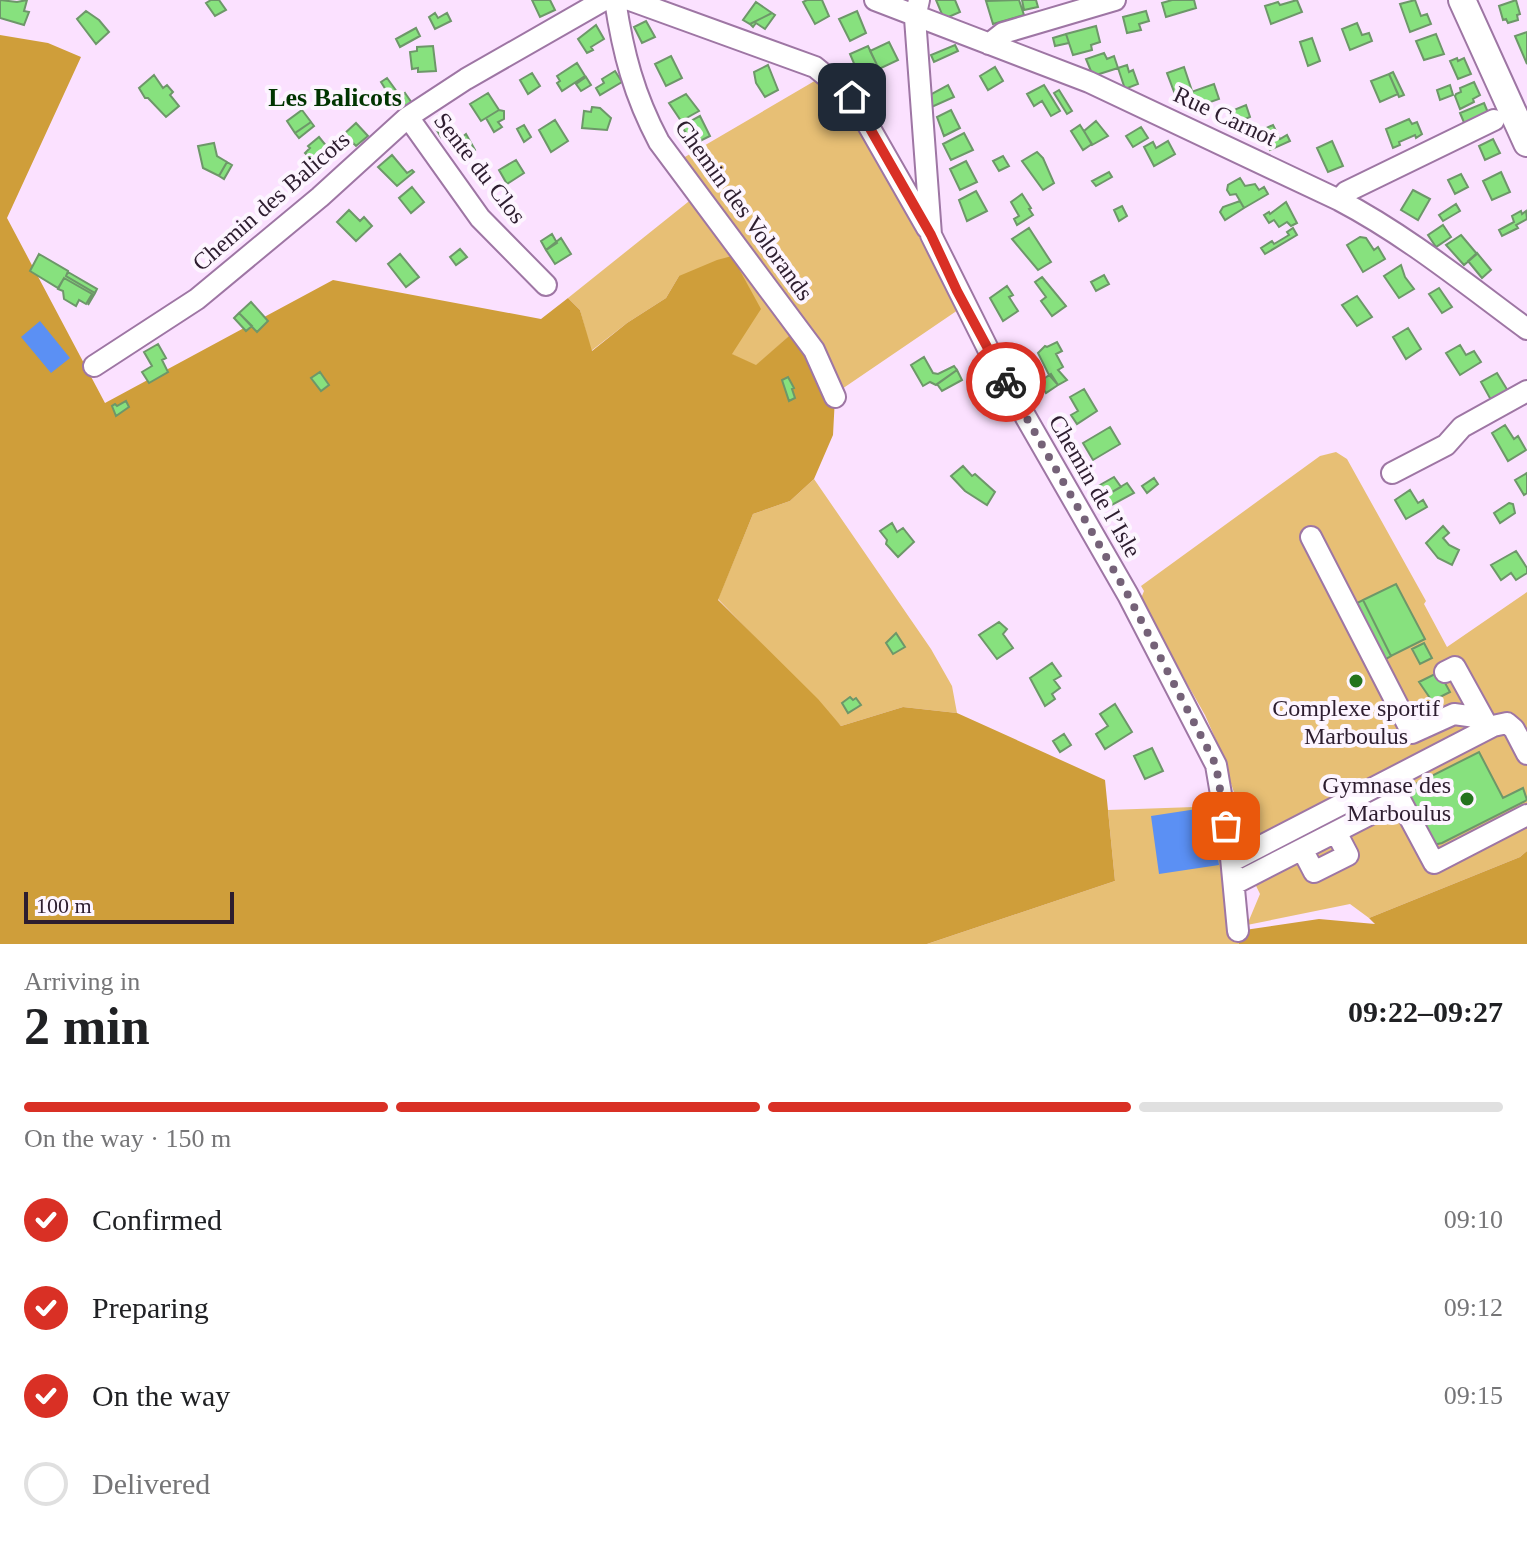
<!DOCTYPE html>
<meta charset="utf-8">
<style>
body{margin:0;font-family:Georgia,serif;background:#f6f6f6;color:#202124;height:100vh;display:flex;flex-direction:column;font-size:30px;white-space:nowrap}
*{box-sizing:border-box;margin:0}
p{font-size:26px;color:#757577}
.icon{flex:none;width:44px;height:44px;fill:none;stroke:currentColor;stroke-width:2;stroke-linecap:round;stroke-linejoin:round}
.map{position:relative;height:944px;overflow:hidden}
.drawer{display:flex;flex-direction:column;background:#fff;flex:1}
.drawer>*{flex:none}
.scale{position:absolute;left:24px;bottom:20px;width:210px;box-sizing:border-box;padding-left:8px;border:4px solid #2d1d2f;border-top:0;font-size:22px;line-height:28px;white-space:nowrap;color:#2d1d2f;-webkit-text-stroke:6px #fdf5ff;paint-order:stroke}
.pin{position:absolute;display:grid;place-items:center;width:68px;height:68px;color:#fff;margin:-34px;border-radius:16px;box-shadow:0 4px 12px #0006}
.courier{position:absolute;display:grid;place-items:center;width:80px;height:80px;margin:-40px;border:6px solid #d93025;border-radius:50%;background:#fff;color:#222;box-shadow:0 2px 10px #0007}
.overview em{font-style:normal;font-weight:800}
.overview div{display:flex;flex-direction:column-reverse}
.overview{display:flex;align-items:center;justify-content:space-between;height:136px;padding:0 24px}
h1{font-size:52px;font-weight:800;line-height:60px}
.bar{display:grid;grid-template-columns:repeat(4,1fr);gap:12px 8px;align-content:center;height:96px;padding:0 24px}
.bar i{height:10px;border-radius:6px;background:#e0e0e0}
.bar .current{background:#d93025}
.bar p{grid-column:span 4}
ol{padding:0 24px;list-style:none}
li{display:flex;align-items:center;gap:24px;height:88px}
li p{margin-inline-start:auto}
li .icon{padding:8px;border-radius:50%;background:#d93025;color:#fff;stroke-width:4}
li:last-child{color:#757577}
li i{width:44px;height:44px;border:4px solid #e0e0e0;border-radius:50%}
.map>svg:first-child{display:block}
.green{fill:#e7bf75}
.forest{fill:#cf9e3a}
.water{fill:#5b90f4}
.building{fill:#87e17e;stroke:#6d9769;stroke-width:2}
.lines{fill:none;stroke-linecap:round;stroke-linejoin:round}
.minor-casing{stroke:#9e76a4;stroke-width:24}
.major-casing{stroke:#9e76a4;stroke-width:30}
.minor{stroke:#fff;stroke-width:20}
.major{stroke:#fff;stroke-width:26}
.done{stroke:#756278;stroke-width:8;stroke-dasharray:0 14.4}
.route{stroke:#d93025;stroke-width:10}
.poi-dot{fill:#24741d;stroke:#fdf5ff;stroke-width:3}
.labels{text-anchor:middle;stroke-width:8;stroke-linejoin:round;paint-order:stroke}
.street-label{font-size:24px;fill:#2d1d2f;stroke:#fdf5ff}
.poi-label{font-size:24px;fill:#2d1d2f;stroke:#fdf5ff}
.neighbourhood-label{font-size:26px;font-weight:bold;fill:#003500;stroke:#fdf5ff}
</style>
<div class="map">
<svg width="1527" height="944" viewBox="0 0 1527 944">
<rect width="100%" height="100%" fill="#fbe1ff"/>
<path class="green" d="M818,79L823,88L829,86L846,98L958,310L839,391L678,161Z
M698,194L798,328L756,366L731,354L679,276L666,298L627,323L591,351L580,310L568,298Z
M1336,452L1347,459L1426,601L1424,604L1447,647L1527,592V851L1520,857L1369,918L1350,904L1247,925L1260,894L1243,859L1236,798L1216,740L1205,715L1140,601L1144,591L1141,586L1320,456Z
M814,479L931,649L952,686L957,713L903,707L841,726L718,599L753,514L790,501Z
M1223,806L1232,861L1239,944H927L1115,881L1108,810Z"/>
<path class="forest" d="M0,35L48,43L81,57L7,218L105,403L333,280L541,319L568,298L580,310L592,351L627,323L666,298L679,276L717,260L732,256L761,309L732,354L756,365L798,328L835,397L833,435L814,479L790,501L753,514L718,600L818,699L841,726L903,707L957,713L1105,780L1115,881L927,944H0Z
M1527,851V944H1239L1238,931L1319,919L1375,924L1369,918L1520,857Z"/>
<path class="water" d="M40,321L70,358L51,373L21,337Z
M1210,807L1214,831L1205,832L1206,840L1216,843L1219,865L1159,874L1151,816Z"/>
<path class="building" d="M0,0L17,2L27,0L24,11L29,12L24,25L0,18Z
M211,0H219L226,10L215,16L206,3Z
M532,0H550L555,10L540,17Z
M807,0H822L829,16L815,24L803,2Z
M936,0H955L960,12L944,19Z
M1019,0L1024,15L993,24L986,1Z
M1022,0H1036L1038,7L1024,10Z
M1172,0H1194L1196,8L1166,17L1162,3Z
M1297,0L1302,12L1271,24L1265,6L1278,2L1280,5Z
M1415,0L1421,16L1427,14L1431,24L1410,32L1400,4Z
M1516,0L1520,14L1517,15L1518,20L1508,23L1506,19L1503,20L1499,6Z
M756,2L772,13L750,24L743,20Z
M86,11L99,20L109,32L96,44L77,19Z
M857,11L866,33L850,41L839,19Z
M1146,11L1149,21L1139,24L1141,30L1127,33L1123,17Z
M435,13L438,18L447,13L451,21L435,29L429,17Z
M772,13L775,15L765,29L756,23L753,27L750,24Z
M646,21L655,37L642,43L634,27Z
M1357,23L1362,35L1369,33L1372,41L1350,50L1342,29Z
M596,25L604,39L591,47L593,50L587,53L578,39Z
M1096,26L1100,42L1091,45L1092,50L1073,55L1066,34Z
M416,28L420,36L400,47L396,39Z
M1527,32V64L1515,36Z
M1066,34L1069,43L1055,46L1053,38Z
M1436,34L1444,54L1424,60L1416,41Z
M1312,38L1320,61L1308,66L1300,42Z
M889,42L898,60L879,69L870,51Z
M955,45L958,51L934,62L931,55Z
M433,46L436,71L418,72V68L412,69L410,52L417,51V47Z
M868,46L877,65L858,73L850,54Z
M1104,53L1107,59L1114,56L1118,68L1093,76L1086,59Z
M671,56L682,78L666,86L655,64Z
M1457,58L1458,61L1464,58L1471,74L1458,79L1450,61Z
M577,63L585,76L562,91L557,83L560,81L557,76Z
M768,65L778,90L765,97L756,83L754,72Z
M1127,65L1129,72L1133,70L1138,84L1125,89L1118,68Z
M995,67L1003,81L988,90L980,76Z
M1184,67L1192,91L1176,97L1167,73Z
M615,71L622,82L600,95L596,88L604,83L602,79Z
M1393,72L1404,95L1399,97L1389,74Z
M532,73L540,86L528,94L520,80Z
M1389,74L1398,94L1380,102L1371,81Z
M154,75L163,88L167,85L173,92L170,95L179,106L166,117L148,98H145L139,88Z
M586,77L591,85L581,91L576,84Z
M387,78L400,96L393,101L381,82Z
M1474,82L1480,95L1473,99L1474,102L1460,109L1455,96L1456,94L1461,92L1460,88Z
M1214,84L1219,99L1196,107L1191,92Z
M948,85L954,97L927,109L926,97Z
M1044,85L1060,111L1051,116L1042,101L1034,106L1027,94Z
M1450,85L1453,95L1440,100L1437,90Z
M1059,90L1072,111L1067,114L1054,93Z
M405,93L414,106L402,114L393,101Z
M488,93L499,110L481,121L470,104Z
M686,94L699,111L681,121L669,103Z
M1484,103L1489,115L1465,125L1460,113Z
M1246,105L1250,117L1233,124L1229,112Z
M592,107L600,108L611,118L607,130L582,128L584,111L591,112Z
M302,110L311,122L295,133L287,121Z
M499,110L504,111V119L498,122L502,127L494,132L486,118Z
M951,110L960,128L944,136L937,117Z
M446,115L455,128L441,137L433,124Z
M700,116L710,136L692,145L682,126Z
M1409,119L1412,124L1417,122L1422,134L1416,138L1415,135L1399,142L1400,145L1393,148L1386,129Z
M555,120L568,141L551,152L539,130Z
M1096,121L1108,136L1092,145L1084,131Z
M311,122L314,126L299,138L295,133Z
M356,123L368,136L356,146L344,134Z
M524,125L531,137L524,142L517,129Z
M1080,125L1092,144L1083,150L1071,131Z
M1273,125L1280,139L1287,135L1290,141L1270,150L1260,131Z
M1141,127L1148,138L1133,147L1126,136Z
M455,128L461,138L466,134L475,150L466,156L461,148L455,152L445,135Z
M964,133L973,150L951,160L943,144Z
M319,137L332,153L319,167L305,153L310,148L308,146Z
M1493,139L1500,153L1485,160L1479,146Z
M1168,141L1175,154L1154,166L1144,147L1153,142L1156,148Z
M1332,141L1343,166L1328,172L1317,148Z
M214,143L217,156L227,162L219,176L203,168L198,146Z
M1037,152L1043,158L1054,183L1043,190L1022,161Z
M392,155L407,173L412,170L414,172L397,186L378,167Z
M1003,156L1009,166L999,171L993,161Z
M516,160L524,173L507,184L499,170Z
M966,161L977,182L960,190L950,169Z
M227,162L232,165L224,179L219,176Z
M1109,172L1112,177L1096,186L1092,181Z
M1501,172L1510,192L1492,200L1483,181Z
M1461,174L1468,187L1455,194L1448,180Z
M1240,178L1245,186L1255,184L1259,190L1264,187L1268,194L1244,208L1236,194L1230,195L1227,190L1228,185Z
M412,187L424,202L411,213L399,198Z
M1413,190L1430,199L1418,220L1401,210Z
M976,191L987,211L967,221L959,200Z
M1022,194L1031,208L1029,209L1033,215L1017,225L1014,219L1019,216L1011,202Z
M1240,201L1244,208L1225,220L1220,212L1223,207Z
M1286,202L1297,223L1291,226L1287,222L1279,227L1274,220L1269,223L1264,215L1269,212L1270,214Z
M1456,204L1460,211L1443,221L1439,215Z
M1122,206L1127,216L1119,221L1114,210Z
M349,210L360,221L364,217L372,226L356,241L337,222Z
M1521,211L1522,214L1526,211L1527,219L1516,225L1518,228L1502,236L1499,230L1514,222L1512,216Z
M1443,225L1451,237L1436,247L1428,235Z
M1029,228L1051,262L1038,270L1012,239Z
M1293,228L1297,235L1265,254L1261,248L1272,241L1274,244L1289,235L1287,232Z
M552,234L557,243L546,250L541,241Z
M1461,235L1477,254L1464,265L1446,245Z
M1360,237L1366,238L1374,250L1378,247L1385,259L1363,272L1347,245Z
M561,238L571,254L555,264L546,250Z
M460,249L467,257L456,265L450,257Z
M1477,253L1491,270L1482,278L1468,261Z
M39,254L68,271L66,276L95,293L88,305L92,294L64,278L58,288L30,271Z
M400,254L419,277L406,287L388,264Z
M1401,265L1405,277L1414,289L1399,298L1384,276Z
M68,272L97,289L95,293L66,276Z
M1104,275L1109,284L1096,291L1091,282Z
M1042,277L1066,306L1052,316L1041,301L1046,297L1035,282Z
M64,278L92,294L86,304L79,300L76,306L64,299L63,291L58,289Z
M1007,286L1013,295L1009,297L1018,311L1003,321L990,298Z
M1439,288L1452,307L1442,313L1429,294Z
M1357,296L1372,317L1357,326L1342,305Z
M251,302L268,321L257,332L239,313Z
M239,313L252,326L246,331L234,318Z
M1408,328L1421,349L1406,359L1393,337Z
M1057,342L1062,351L1056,354L1063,367L1058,370L1067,380L1058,385L1049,375L1038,353L1045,346L1047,347Z
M158,344L166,358L162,360L168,372L149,383L142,372L152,366L144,352Z
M1460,345L1466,355L1474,351L1481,362L1460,375L1446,353Z
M924,357L933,373L938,374L954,366L957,370L936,385L930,382L923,386L911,365Z
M957,370L962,380L942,391L937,384Z
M320,372L329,385L321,391L311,378Z
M1497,373L1508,391L1491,400L1481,382Z
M1051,374L1058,385L1046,393L1039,382Z
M788,377L794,388L792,389L795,398L789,401L782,380Z
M1084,389L1097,411L1077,424L1071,415L1078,411L1070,397Z
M126,401L129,407L116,416L112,406L115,404L117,406Z
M1505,425L1514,439L1518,436L1526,450L1508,461L1492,433Z
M1110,427L1120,444L1093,460L1083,443Z
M963,466L972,476L975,474L995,492L987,505L965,491L951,476Z
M1527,473V493L1524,495L1515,480Z
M1114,477L1121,487L1107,495L1100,485Z
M1154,478L1158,484L1147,493L1142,486Z
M1127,483L1134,493L1110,506L1105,498L1107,495Z
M1410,490L1418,503L1423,500L1427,507L1406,519L1395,500Z
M1509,503L1513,504L1515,513L1500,523L1494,513Z
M892,523L897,532L903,528L914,542L898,557L886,544L887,540L880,531Z
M1443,526L1449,533L1443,538L1449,545L1459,550L1452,565L1438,558L1426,543Z
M1516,551L1527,568V573L1516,580L1511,573L1501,580L1491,565Z
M1396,584L1425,639L1391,656L1363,600Z
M1363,600L1391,656L1377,664L1349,607Z
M999,622L1007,629L1003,634L1013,648L997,659L979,635Z
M896,633L905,647L893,654L886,643Z
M1424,643L1432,658L1420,664L1412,649Z
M1052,663L1061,676L1054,680L1060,688L1052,694L1055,699L1045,706L1030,678Z
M1439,672L1450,692L1432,701L1419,682Z
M850,697L853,700L856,698L861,705L848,713L842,703Z
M1115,704L1132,732L1105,749L1096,734L1108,726L1100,714Z
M1064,734L1071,745L1060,752L1053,741Z
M1152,748L1163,771L1145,779L1134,756Z
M1479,752L1503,798L1523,788L1527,800L1442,843L1433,845L1402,791Z"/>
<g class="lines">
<defs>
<path id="minor" d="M615,0C623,53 634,95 659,142L814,350L835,397
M630,0L815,67L852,97L927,228
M875,0L1089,82L1339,200C1406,235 1466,284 1527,329
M919,0L915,18L931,235L997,367L1128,595L1216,765L1230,847L1238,931
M989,44L1003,33L1115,0
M408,117L480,218L546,285
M1339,200L1346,192L1494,120
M94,366L197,299L320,197L408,117L466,79L604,0
M1392,473L1446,445L1462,427L1527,391
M1311,537L1412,733L1454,714L1483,718
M1445,672L1455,667L1487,725
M1390,781L1434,863L1527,815
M1302,849L1314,872L1348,855L1336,832
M1232,861L1493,726L1507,723L1514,729L1527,754
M1234,884L1400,799"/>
<path id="major" d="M1462,0L1527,143"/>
</defs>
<use href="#minor" class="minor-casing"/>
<use href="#major" class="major-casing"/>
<use href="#minor" class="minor"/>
<use href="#major" class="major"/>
</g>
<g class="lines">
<path class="done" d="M1006,382L1128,595L1216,765L1226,826"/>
<path class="route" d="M852,97L931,235L957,291L1006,382"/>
</g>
<g class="poi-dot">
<circle cx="1356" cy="681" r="8"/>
<circle cx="1467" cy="799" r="8"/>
</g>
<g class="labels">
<g class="street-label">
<text transform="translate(1225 116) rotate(25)" y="8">Rue Carnot</text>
<text transform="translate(480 168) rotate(52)" y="8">Sente du Clos</text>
<text transform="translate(271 201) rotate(-41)" y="8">Chemin des Balicots</text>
<text transform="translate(744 210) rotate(54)" y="8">Chemin des Volorands</text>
<text transform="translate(1095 486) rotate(60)" y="8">Chemin de l’Isle</text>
</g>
<g class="poi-label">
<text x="1356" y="716">Complexe sportif<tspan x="1356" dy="28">Marboulus</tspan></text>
<text x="1451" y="793" text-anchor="end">Gymnase des<tspan x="1451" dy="28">Marboulus</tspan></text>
</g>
<g class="neighbourhood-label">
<text x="335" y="106">Les Balicots</text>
</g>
</g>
</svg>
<div class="scale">100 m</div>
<div class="pin" style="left:1226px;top:826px;background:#ea580c"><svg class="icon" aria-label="bag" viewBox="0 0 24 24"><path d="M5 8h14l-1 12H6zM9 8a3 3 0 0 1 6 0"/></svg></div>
<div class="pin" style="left:852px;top:97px;background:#1f2937"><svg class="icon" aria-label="home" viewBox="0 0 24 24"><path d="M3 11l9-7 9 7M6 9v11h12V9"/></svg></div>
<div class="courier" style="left:1006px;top:382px"><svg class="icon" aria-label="bike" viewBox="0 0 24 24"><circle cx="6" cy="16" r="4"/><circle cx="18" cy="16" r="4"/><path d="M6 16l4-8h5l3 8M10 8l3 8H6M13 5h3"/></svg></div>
</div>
<section class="drawer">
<div class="overview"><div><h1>2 min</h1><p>Arriving in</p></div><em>09:22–09:27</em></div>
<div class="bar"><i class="current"></i><i class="current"></i><i class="current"></i><i></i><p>On the way · 150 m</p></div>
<ol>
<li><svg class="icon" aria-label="check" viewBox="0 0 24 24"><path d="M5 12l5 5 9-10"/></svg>Confirmed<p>09:10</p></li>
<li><svg class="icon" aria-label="check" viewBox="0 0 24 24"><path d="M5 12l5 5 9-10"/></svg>Preparing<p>09:12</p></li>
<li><svg class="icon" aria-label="check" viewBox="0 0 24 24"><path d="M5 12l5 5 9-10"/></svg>On the way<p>09:15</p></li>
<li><i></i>Delivered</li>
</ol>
</section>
